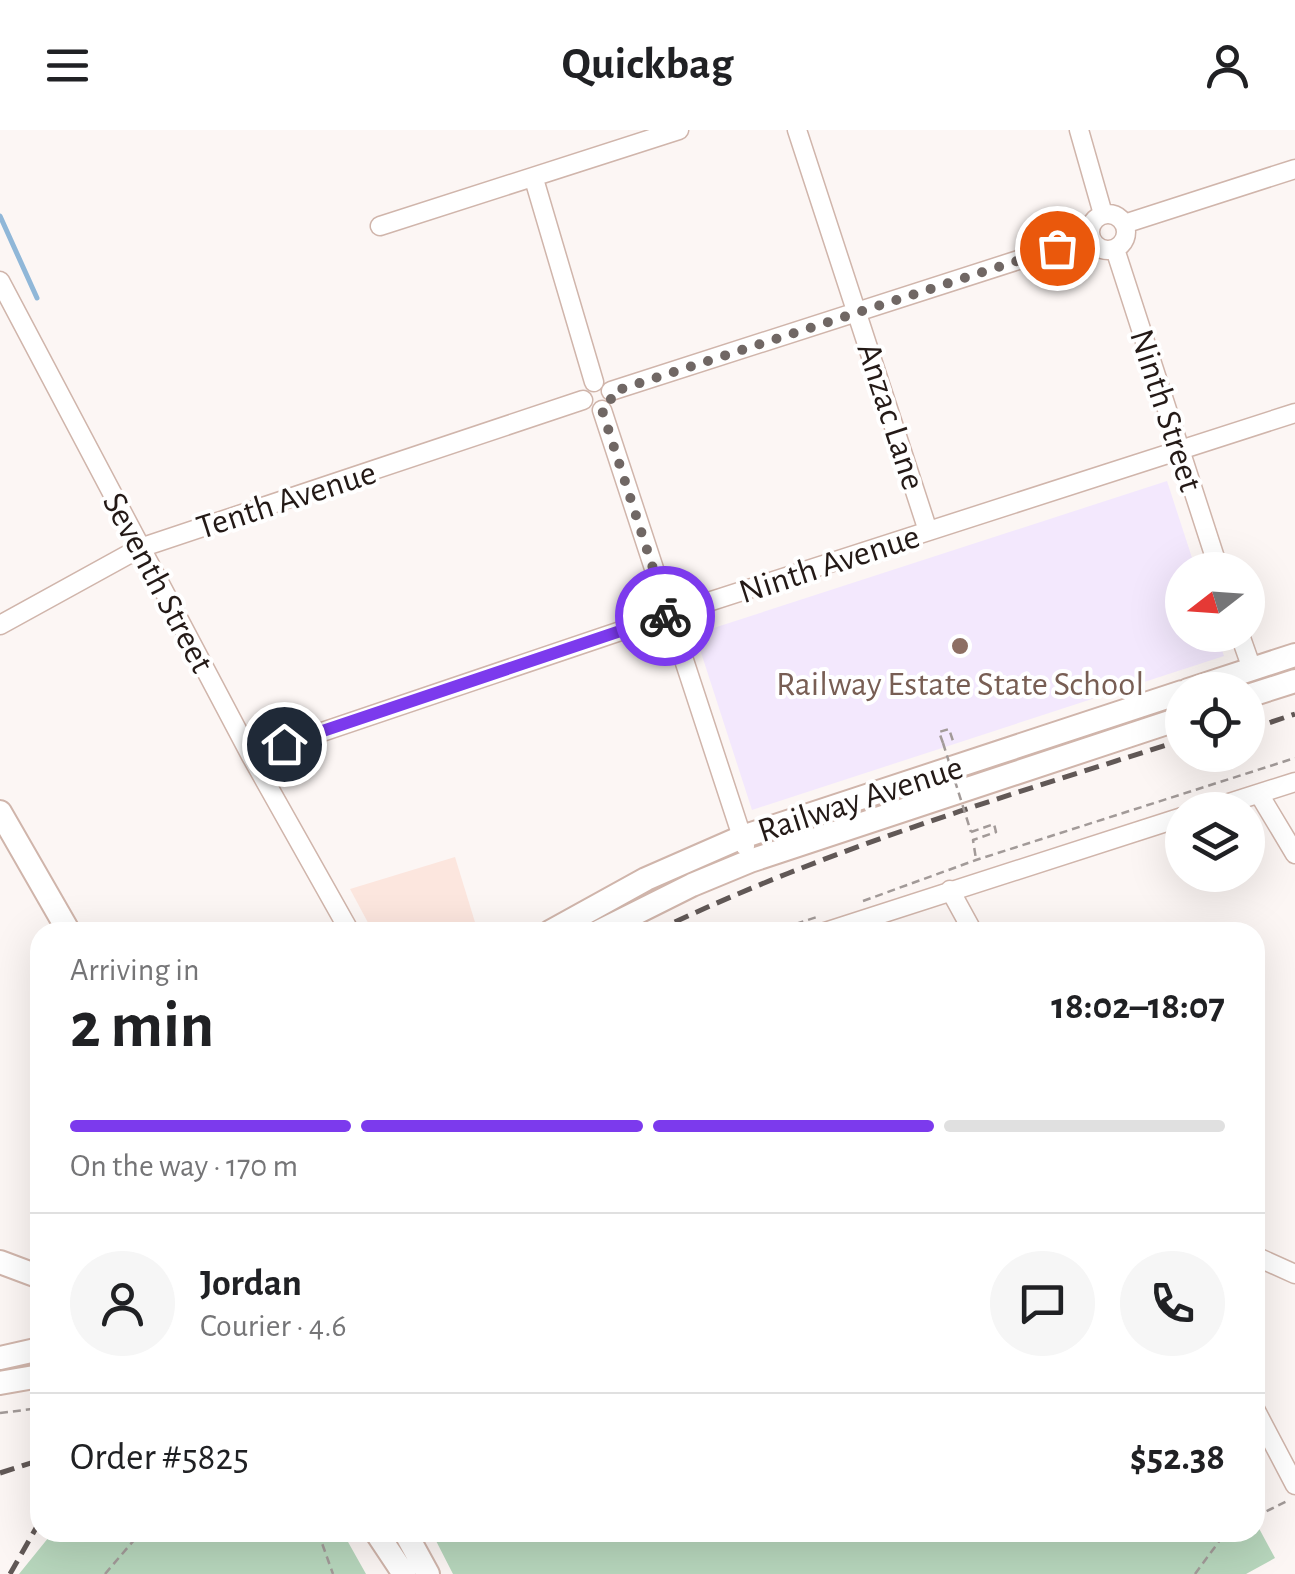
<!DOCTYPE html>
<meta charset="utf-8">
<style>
body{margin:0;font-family:"Alegreya Sans",sans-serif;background:#f6f6f6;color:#202124;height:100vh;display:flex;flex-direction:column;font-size:38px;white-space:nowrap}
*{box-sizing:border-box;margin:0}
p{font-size:32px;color:#757577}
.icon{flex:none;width:55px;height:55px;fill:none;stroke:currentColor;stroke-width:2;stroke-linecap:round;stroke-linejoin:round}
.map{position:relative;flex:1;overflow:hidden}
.drawer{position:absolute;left:30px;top:792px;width:1235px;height:620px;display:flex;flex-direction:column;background:#fff;border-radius:30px;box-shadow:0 10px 40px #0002}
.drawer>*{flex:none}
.needle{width:65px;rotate:253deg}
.controls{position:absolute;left:1165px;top:422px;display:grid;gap:20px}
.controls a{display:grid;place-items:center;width:100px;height:100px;border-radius:50%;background:#fff;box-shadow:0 10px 40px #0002;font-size:50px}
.pin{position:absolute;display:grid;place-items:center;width:85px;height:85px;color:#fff;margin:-42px;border:5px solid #fff;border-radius:50%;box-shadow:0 2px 10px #0007}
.courier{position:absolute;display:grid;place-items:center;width:100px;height:100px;margin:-50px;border:8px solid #7c3aed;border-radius:50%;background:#fff;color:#222;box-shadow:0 2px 12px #0007}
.head em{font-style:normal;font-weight:700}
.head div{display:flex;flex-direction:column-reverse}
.head{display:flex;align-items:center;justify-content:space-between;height:170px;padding:0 40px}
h1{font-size:65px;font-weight:700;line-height:75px}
.bar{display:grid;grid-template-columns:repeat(4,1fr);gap:15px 10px;align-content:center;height:120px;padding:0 40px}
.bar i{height:12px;border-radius:8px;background:#e0e0e0}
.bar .current{background:#7c3aed}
.bar p{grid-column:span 4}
.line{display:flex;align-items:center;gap:25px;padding:0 40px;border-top:2px solid #e0e0e0}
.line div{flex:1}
.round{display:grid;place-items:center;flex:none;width:105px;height:105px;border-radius:52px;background:#f6f6f6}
header{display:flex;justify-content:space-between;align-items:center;height:130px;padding:0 40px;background:#fff;font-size:45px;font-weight:700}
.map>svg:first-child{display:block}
.built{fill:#fce6de}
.education{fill:#f3e8fd}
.green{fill:#b7d6bc}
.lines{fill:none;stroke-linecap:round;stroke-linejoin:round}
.stream{stroke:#90b7d8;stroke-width:5}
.street-casing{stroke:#d0b5ab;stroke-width:21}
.secondary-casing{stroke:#d0b5ab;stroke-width:26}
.path{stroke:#a29a98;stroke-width:2.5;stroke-dasharray:8 5;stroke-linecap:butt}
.street{stroke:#fff;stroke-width:18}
.secondary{stroke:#fff;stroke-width:22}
.rail{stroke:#615856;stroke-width:5;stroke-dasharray:15 8;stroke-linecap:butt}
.path-bridge{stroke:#a29a98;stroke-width:2.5;stroke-dasharray:8 5;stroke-linecap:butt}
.done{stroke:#706764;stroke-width:10;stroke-dasharray:0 18}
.route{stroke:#7c3aed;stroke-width:12}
.education-dot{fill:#8d6e63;stroke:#fff;stroke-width:4}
.labels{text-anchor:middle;stroke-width:8;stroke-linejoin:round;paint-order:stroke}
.street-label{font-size:35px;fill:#241a17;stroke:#fff}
.education-label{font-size:35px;fill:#785e54;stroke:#fff}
</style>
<header><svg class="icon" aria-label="menu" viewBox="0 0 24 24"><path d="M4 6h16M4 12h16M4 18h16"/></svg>Quickbag<svg class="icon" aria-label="person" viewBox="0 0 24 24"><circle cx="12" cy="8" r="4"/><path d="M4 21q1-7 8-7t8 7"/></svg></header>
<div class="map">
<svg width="1295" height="1444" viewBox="0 0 1295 1444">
<rect width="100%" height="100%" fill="#fcf6f4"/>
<path class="built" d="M455,727L478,802H373L350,759Z"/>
<path class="education" d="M1167,351L1196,440H1182V505H1217L1224,526L752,680L695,504Z"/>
<path class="green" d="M1255,1391L1275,1428L1246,1444H453L432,1403L1255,1402Z
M53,1402L343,1403L366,1444H19Z"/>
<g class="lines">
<path class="stream" d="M0,86L37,168"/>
<defs>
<path id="street" d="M797,0L928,401
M1079,0L1103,84
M534,49L594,252
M1090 102a18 18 0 1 1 36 0a18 18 0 1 1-36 0Z
M1124,94L1295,39
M380,96L679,0
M1115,119L1219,440
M0,151L251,626L350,802
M611,261L1090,107
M602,280L745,716
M0,495L140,418L583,270
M1240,505L1252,539
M251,626L668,485L1295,283
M1259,664L1295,724
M1207,680L1295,652
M950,760L973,802
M825,802L1182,687
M1255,1126L1295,1144
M1255,1279L1295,1355"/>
<path id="secondary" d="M1188,560L1295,525
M1248,566L1295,551
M0,682L69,802
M550,802L646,749L742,707L1182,562
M598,802L692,755L750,731L1182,588
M0,1132L40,1147
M0,1228L40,1219
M0,1253L40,1246
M376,1402L404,1444
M405,1402L428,1444"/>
</defs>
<use href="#street" class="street-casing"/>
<use href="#secondary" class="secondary-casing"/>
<path class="path" d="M943,613L939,602L949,599L954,614
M971,702L994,694L996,702L973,710L976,729
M863,771L976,730L1295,628
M771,802L817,787
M0,1283L40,1278
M1255,1387L1289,1370
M318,1402L333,1444
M1209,1402L1215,1413
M1069,1411L1074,1402
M105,1444L141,1402
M1195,1444L1226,1402"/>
<use href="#street" class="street"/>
<use href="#secondary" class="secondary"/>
<path class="rail" d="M1248,600L1295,584
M654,802C823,720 1004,667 1182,610
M0,1343L40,1330
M10,1444L40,1391"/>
<path class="path-bridge" d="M943,613L971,702"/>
</g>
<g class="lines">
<path class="done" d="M665,486L668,485L602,280L610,275L612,262L1057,118"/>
<path class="route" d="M284,614L665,486"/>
</g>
<circle class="education-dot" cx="960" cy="516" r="10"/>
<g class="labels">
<g class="street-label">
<text transform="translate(1167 280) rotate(72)" y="12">Ninth Street</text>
<text transform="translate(892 286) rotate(72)" y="12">Anzac Lane</text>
<text transform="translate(286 369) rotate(-18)" y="12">Tenth Avenue</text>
<text transform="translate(829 433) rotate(-18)" y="12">Ninth Avenue</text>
<text transform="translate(159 452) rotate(62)" y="12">Seventh Street</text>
<text transform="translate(860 668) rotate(-18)" y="12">Railway Avenue</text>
</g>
<g class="education-label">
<text x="960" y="565">Railway Estate State School</text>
</g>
</g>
</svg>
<div class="controls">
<a><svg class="needle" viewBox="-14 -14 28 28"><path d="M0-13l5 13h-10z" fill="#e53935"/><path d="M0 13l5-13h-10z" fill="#757577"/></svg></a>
<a><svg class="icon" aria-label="locate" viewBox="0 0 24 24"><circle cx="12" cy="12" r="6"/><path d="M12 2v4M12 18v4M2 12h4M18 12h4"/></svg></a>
<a><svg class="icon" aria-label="layers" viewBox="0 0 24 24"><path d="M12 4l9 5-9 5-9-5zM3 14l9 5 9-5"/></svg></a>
</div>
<div class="pin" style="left:1057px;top:118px;background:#ea580c"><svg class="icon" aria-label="bag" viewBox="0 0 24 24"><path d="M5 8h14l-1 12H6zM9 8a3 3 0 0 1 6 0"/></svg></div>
<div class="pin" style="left:284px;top:614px;background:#1f2937"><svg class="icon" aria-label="home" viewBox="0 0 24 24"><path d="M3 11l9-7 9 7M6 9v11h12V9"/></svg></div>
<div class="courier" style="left:665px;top:486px"><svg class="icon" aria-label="bike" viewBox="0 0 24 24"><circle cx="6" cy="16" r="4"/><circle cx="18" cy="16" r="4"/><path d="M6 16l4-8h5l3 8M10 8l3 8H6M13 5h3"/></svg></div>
<section class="drawer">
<div class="head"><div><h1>2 min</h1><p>Arriving in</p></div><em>18:02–18:07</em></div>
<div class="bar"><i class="current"></i><i class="current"></i><i class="current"></i><i></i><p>On the way · 170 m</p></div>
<div class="line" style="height:180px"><a class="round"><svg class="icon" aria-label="person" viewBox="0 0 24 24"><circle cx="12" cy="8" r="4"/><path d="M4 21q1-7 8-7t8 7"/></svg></a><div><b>Jordan</b><p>Courier · 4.6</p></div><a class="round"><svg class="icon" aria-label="chat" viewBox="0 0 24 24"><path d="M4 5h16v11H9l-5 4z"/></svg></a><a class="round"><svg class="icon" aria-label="phone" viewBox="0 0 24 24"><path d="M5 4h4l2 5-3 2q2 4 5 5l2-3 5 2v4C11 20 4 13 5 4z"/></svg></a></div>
<div class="line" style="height:130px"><div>Order #5825</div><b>$52.38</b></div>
</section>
</div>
